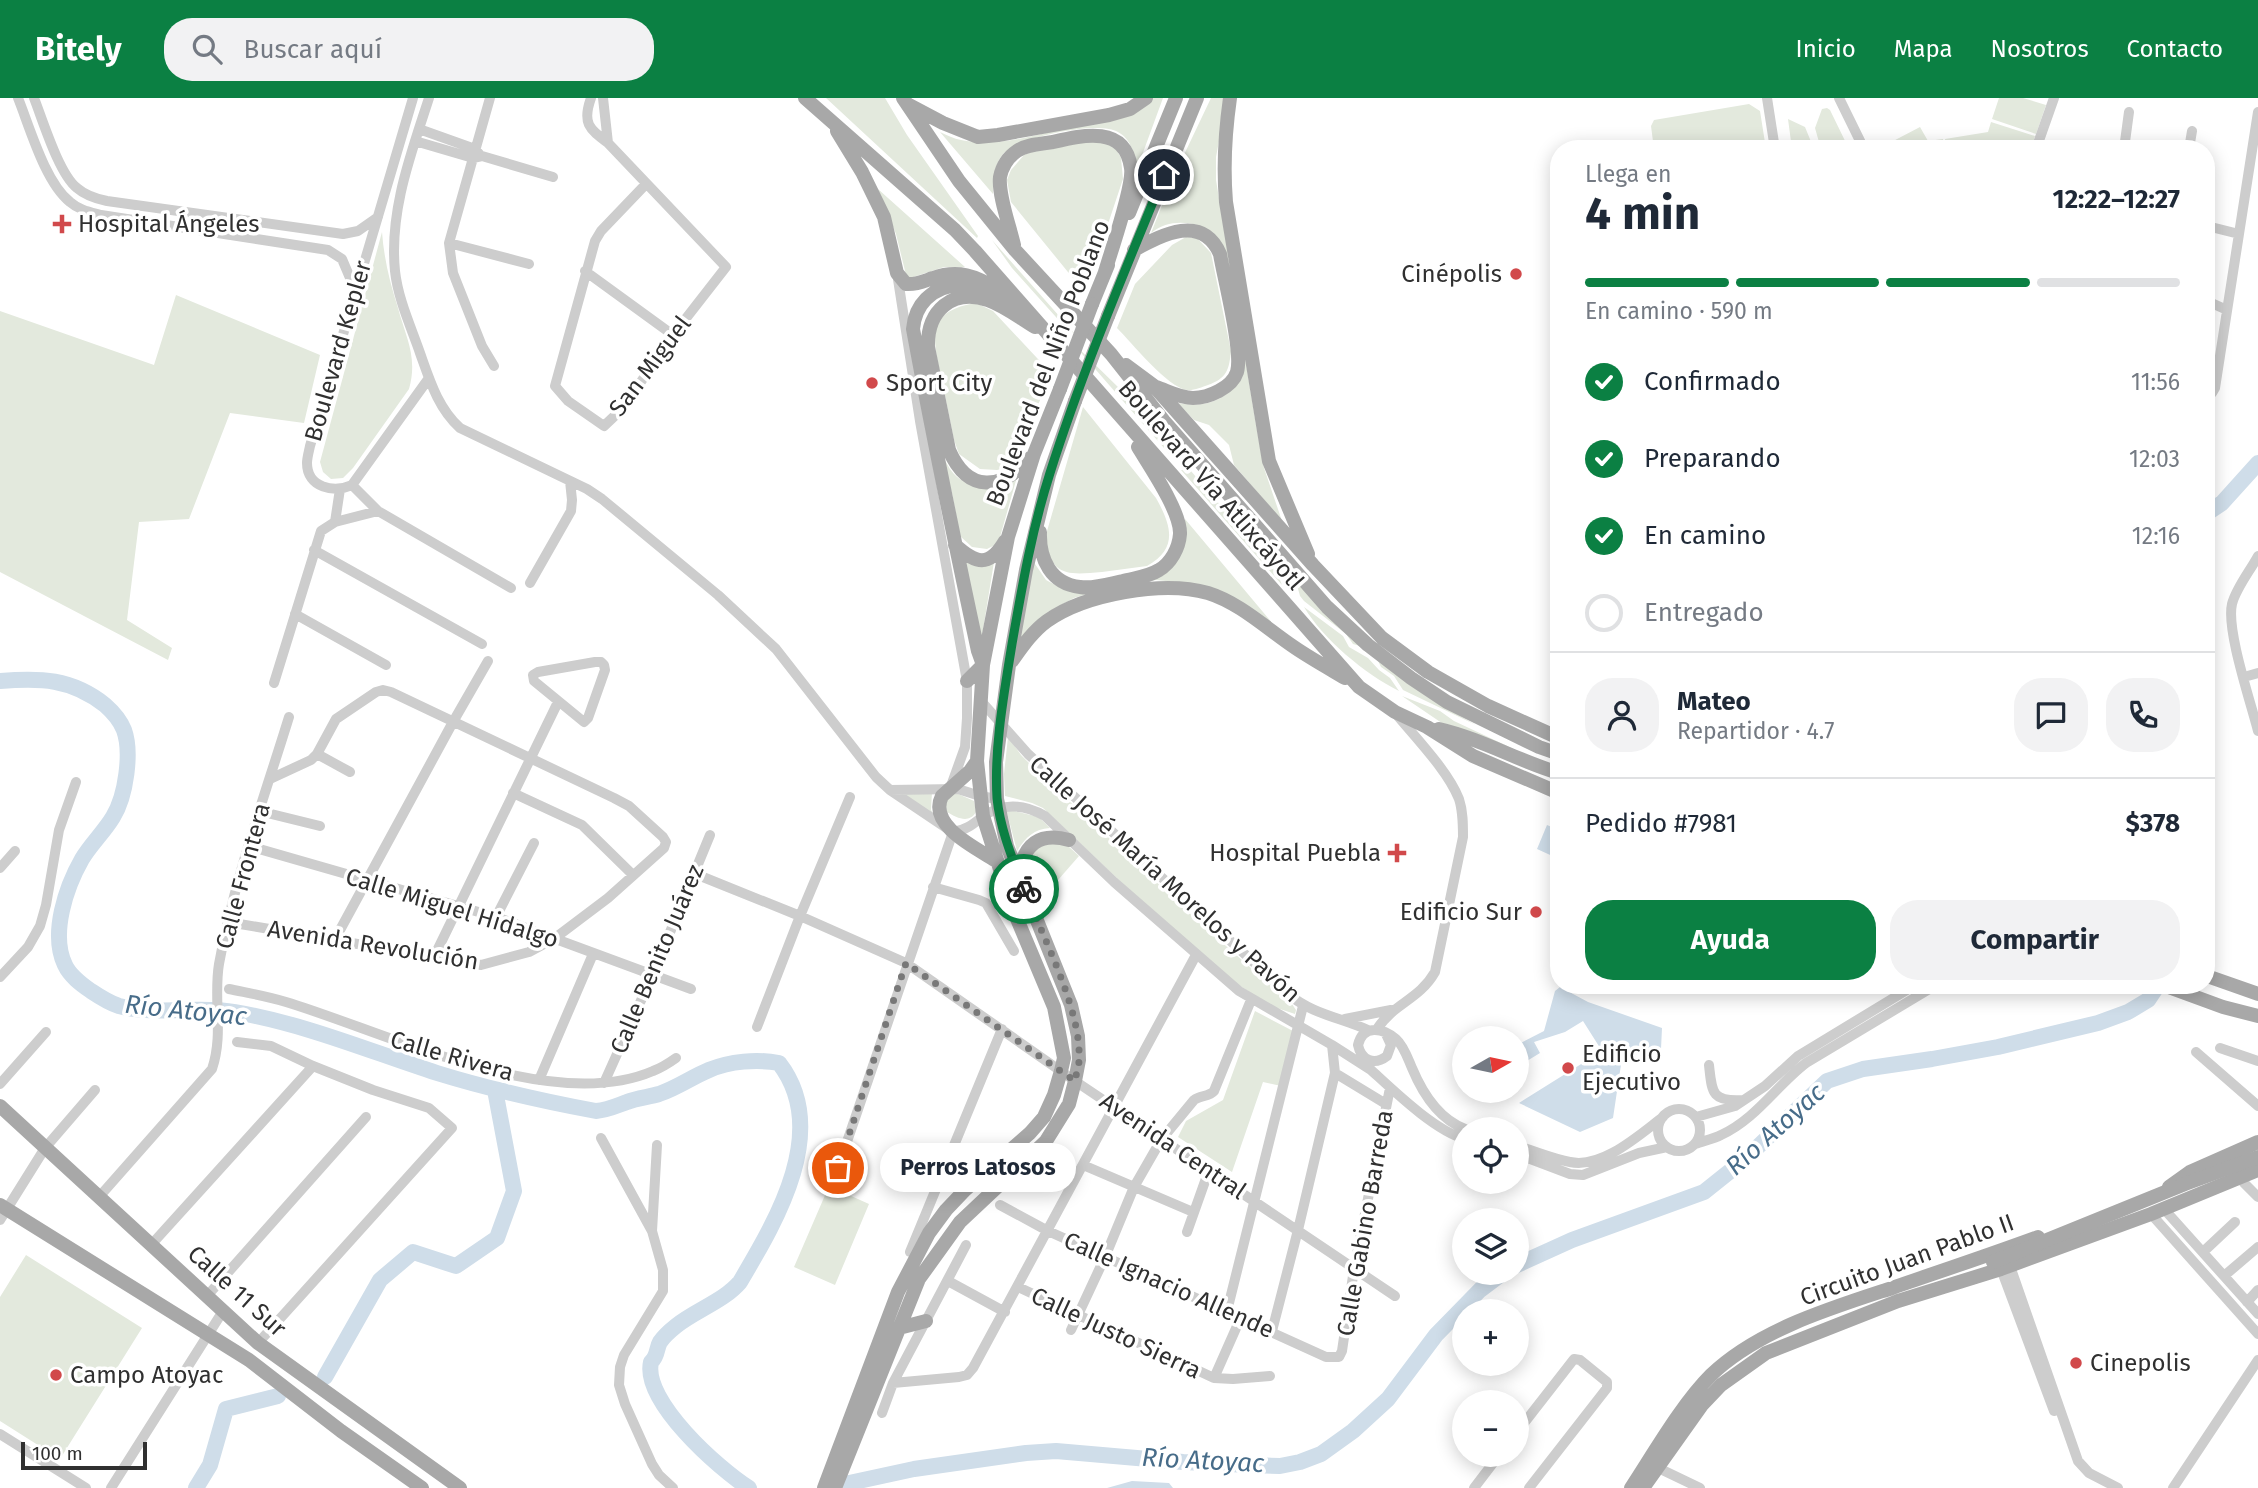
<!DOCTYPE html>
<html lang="es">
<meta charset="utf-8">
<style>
body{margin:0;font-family:"Fira Sans",sans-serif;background:#f2f2f3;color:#1f2937;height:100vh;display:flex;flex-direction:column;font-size:26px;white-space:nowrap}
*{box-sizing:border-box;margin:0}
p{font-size:23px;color:#747a83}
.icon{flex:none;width:38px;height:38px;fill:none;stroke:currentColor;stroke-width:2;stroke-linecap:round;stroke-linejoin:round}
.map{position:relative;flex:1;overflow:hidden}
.sheet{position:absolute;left:1550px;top:42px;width:665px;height:854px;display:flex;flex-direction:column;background:#fff;border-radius:28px;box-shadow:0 4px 18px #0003}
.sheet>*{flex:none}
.needle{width:46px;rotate:81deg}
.buttons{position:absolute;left:1452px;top:928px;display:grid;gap:14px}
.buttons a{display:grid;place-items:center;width:77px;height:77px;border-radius:50%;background:#fff;box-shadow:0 4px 18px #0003;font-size:35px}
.scale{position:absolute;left:21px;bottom:18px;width:126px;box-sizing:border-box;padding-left:7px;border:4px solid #303030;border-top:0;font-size:19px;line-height:24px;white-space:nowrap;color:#303030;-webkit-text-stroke:5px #fff;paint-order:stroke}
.pin{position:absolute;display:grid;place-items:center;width:60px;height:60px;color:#fff;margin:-30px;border:4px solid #fff;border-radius:50%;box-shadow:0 2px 7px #0007}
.courier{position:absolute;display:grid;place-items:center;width:70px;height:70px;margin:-35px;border:5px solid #0b8043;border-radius:50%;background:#fff;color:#222;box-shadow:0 2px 9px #0007}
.bubble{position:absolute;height:49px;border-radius:24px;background:#fff;box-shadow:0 4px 18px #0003;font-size:23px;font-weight:700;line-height:49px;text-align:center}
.overview em{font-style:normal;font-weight:700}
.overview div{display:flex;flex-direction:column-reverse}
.overview{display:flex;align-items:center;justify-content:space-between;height:119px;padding:0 35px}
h1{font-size:46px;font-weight:700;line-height:52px}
.bar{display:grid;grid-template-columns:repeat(4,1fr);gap:10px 7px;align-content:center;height:84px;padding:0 35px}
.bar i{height:9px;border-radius:5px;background:#e0e1e3}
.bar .current{background:#0b8043}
.bar p{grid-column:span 4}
.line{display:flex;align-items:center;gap:18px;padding:0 35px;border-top:2px solid #e0e1e3}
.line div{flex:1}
.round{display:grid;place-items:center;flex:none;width:74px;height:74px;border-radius:28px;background:#f2f2f3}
ol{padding:0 35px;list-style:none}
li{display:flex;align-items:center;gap:21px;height:77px}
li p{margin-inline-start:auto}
li .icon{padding:7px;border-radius:50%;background:#0b8043;color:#fff;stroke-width:4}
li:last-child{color:#747a83}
li i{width:38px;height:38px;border:4px solid #e0e1e3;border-radius:50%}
.primary-button{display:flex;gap:14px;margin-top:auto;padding:14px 35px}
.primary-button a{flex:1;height:80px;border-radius:28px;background:#0b8043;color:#fff;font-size:28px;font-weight:700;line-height:80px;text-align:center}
.primary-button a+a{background:#f2f2f3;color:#1f2937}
header{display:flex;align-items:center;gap:42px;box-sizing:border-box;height:98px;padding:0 35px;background:#0b8043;color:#fff}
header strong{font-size:33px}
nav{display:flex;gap:38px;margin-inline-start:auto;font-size:24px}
.search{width:490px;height:63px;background:#f2f2f3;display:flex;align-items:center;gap:18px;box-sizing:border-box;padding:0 24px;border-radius:28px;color:#747a83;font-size:26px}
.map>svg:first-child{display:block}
.green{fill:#e3e9dd}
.water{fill:#cfdde9}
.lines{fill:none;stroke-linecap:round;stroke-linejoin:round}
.river{stroke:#cfdde9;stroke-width:16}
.minor{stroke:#cdcdcd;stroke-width:10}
.major{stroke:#a8a8a8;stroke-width:14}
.major-bridge{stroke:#a8a8a8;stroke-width:14}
.done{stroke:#787878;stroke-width:7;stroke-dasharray:0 12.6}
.route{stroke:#0b8043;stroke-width:9}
.poi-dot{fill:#d1494b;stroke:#fff;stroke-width:2.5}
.labels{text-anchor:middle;stroke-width:7;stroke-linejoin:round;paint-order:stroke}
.poi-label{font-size:24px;fill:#303030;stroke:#fff;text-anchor:start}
.street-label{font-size:24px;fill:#303030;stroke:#fff}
.water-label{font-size:26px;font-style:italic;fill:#476c89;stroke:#fff}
</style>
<header>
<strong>Bitely</strong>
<div class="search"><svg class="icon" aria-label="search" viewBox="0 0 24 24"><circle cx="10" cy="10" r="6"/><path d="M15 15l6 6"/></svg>Buscar aquí</div>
<nav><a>Inicio</a><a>Mapa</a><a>Nosotros</a><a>Contacto</a></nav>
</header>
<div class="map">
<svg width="2258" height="1390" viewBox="0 0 2258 1390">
<rect width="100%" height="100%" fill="#fff"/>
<path class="green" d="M826,0H885L907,37L978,138L977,140Z
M1152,0H1163L1137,71C1135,57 1131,41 1118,34C1098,22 1020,39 1004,55C994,65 993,82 993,96L940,34C947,37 954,41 961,42C1014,54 1100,17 1152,0Z
M1211,0H1227L1216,59V82L1256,327L1264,370L1282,423L1234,367L1229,347L1209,327L1194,322L1178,305C1205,310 1222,304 1239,283L1227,162L1197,127C1181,123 1165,124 1151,135L1172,82Z
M1999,0H2023L2046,7L2036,36L1992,21Z
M1749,6L1760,13L1766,51H1654L1651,28L1654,22Z
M1827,10L1830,12L1849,51H1821L1815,30L1822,11Z
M1788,21L1805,29L1814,51H1792Z
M1991,24L2035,38L2031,51H1946L1945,41L1988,34Z
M1920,29L1928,43L1943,41L1944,51H1878Z
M1081,43L1112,44L1121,60L1123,81L1085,195L1011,104L1007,82L1011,72L1024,57L1034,53Z
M878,91L888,100L965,169H944L907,181L896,136Z
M382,134C384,161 390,185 398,210C406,240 418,259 409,291L353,370L343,380L331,381L323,374L320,364Z
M1186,139L1197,140L1211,155L1231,253C1229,272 1227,280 1208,287C1202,289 1193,293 1187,292C1168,290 1131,244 1117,230L1135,186L1172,147Z
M992,142L1075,236L1064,228L1012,170Z
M176,197L320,257L304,325L230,315L189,421L139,424L127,522L172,550L168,562L0,474V213L154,267Z
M976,205L993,213L1051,275L1017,359L1008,370L997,372L980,371L959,356L954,342C950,322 946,302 942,283C933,242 924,213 976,205Z
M1069,241L1120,291L1131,308L1140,315L1164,344L1171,358Z
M1083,309L1156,400C1171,427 1179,450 1147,468C1132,470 1117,472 1102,474C1068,477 1051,479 1045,440Z
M939,352C943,358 946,365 950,371C967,396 993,384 1017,379L1000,439L995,447L987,451L972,449L960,438L952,395Z
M1181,372L1191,373L1276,472L1282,487Z
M1185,421L1283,538L1195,486L1156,482L1100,492L1074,500L1048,514L1016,552L1033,463L1046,482L1063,491L1160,476L1184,438Z
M1251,433L1360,548L1353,546L1346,536L1304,503L1300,498L1297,487Z
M961,461L994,464L981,544Z
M1304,509L1343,538L1349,549L1368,560L1379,572L1390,580L1399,593C1365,576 1323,541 1304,509Z
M1378,563L1444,609L1476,627L1403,592L1394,578L1381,569Z
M1402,598L1440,613L1454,623L1552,669L1458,636Z
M1008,639L1021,657L1041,677L1209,833L1292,906L1296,912L1295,916L1271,908L1237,886L1123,786L1043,710L1032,705L1005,698L1004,676Z
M932,694L931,712L935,719L898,695Z
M956,695L974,703L976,714C969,726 957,720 947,714L945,701Z
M1006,711L1039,719L1050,730C1034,731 1026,739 1017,753Z
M1047,743L1068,748L1079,758L1037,806L1025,768L1026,758Z
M1255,913L1293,933L1281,988L1263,984L1232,1074L1178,1039L1186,1023L1223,1002Z
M829,1088L869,1106L835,1187L794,1169Z
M26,1157L142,1230L60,1361L0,1323V1199Z"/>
<path class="water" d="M1547,727L1559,732V761L1537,751Z
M1560,889L1588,904L1662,930L1661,951L1622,960L1613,1020L1580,1034L1519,1005L1602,953L1583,923L1565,934L1534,944L1540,955L1522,966L1524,969L1517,973V947L1544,933L1555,893Z
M1132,1383L1169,1385L1173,1390H1107Z"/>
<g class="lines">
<path class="river" d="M2207,415L2222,405L2258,365
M0,583C40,580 71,580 105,607C113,614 120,622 124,632C132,654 126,698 113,719C104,734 91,746 82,761C66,789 50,836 65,867C70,878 81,886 91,893C100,899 109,905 119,908C156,918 197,907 235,914C305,926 369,953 437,975C489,991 542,1003 596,1013C608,1012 616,1008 627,1004C637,1000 649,999 659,996C677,990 692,979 709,972C730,963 757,961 779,965C831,1032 776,1123 740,1184C724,1203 696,1212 676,1228C671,1232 664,1238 660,1244C656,1251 658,1258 651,1264C642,1303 719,1371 749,1390
M1517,1167L1572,1142L1704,1094L1744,1062L1827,983L1863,971L1932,961L1998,949L2098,925L2128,914L2148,902L2158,887
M325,1279L380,1182L413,1154L456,1168L497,1140L514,1093L495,992
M196,1390L210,1367L226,1311L278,1298
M826,1390L914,1371L1026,1355L1056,1353L1183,1364L1250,1367L1280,1368L1300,1364L1321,1356L1353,1333L1388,1301L1436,1237L1480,1192L1504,1174"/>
<path class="minor" d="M18,0C30,30 45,84 70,104C79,112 90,114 101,117L328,152L342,161L356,194
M34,0C43,23 59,76 77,90C86,98 97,101 107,103L343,136L358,133L378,119
M413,0L310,348C309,353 307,360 307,365C307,390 334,395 352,387L429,280
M429,0C411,56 389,113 395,173C398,201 411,229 420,255C430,283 438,310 460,330L587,391L602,401L718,497L776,551L876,679L890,692L948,731
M490,0L449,145L453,175L482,248L494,268
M591,0C582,25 589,31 608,45L726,169L673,237L623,310L604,328L568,303L555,288L595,143L601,133L646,86
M603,0L608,45
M1767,0L1775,51
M1839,0L1864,51
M419,31L475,51L480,57
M415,43L473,60L482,58L553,79
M2036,51L2054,0
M2124,51L2129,14
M2189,51L2192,33
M2207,128L2239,136
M449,145L529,166
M585,173L673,237
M897,175L920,323L967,583V620L965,649L951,688
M2207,203L2227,212
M2207,298L2212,295L2215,290L2258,14
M352,387L378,413L511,490
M335,424L340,391
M314,452L482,546
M2258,458C2250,473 2236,490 2232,506C2226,532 2251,605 2258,633
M530,485L571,413L572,402L570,383
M295,516L386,567
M595,564H601L604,567L605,572L588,620L584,624L534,583L533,577L538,574Z
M2244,579L2258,575
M274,585L321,433L335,424L378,413
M981,603L1028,656L1288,896C1314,917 1339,919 1368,932
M317,656L350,674
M890,692L958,691L980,698L997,701
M513,695L582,727L633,777
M259,713L320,728
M953,734C966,732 972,727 982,719C1003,704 1024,706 1045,718L1114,784L1239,893L1332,947L1371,972
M249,748L496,819L691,891
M0,770L15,753
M693,775L800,818L906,865L1075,983L1395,1198
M933,789L979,802L986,805L1014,853
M496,819L534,745
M228,824L481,867L529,854L555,840L608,800L664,750L666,744L663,739L629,708L614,700L391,594L383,592L376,594L336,621L317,656L311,662L270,681
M334,843L453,624L488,563
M433,861L558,604
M0,879L28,849L40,828L46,807L59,732L76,684
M229,891C248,895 267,898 286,904C386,934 551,1017 653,973C661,970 669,965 676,960
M1345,921L1391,912
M757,929L800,818L850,699
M1377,931C1394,905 1419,902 1435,874L1463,739C1463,726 1463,713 1459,701C1448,673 1416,640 1397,617
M1385,934L1391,947L1387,958C1374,968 1361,962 1358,947C1363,926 1383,930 1396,941C1404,948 1408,961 1412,970C1422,994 1439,1021 1465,1031
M237,944L271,948L313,968L373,992L429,1010L452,1030L258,1245
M2220,950L2258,963
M2196,954L2258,1008
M1368,967L1371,972C1394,993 1435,1033 1465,1041
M1709,967C1712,994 1711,1004 1743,1002
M1335,975L1386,1006
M539,982L593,856
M604,985L652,878L710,737
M0,986L46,934
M1658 1032a21 21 0 1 1 42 0a21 21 0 1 1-42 0Z
M1696,1019L1735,1008L1765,988L1798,958L1915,887
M601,1040L652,1133
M1695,1046C1703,1043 1713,1041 1721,1037C1756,1021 1777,987 1806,965L1936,887
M657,1047L652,1133L663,1172V1193L624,1257L620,1269L619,1287L625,1306L652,1366L659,1377L673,1390
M1517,1048C1535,1053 1553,1061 1570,1064C1602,1071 1639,1037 1663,1019
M1517,1056L1570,1076L1583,1077L1639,1055L1667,1049
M1083,1067L1193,1114
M838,1070L953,734
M2244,1085L2258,1099
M99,1099L212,971C224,936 213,901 219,866C234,782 264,700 289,619
M1000,1107L1048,1133L1326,1259H1339L1342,1253L1354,1171L1390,990
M2164,1111L2258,1216
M2151,1116L2258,1236
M0,1122L45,1050L95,992
M1187,1134L1209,1072
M151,1147L313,968
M910,1154L1002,931
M2203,1154L2235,1124
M2010,1168L2078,1363L2089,1375L2118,1390
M2001,1171L2054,1313
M2224,1178L2258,1149
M948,1183L1005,1214
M1018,1189L1214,1280L1233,1281L1270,1278
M207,1198L366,1019
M2247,1204L2258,1192
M1227,1213L1303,908
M1071,1232L1105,1159L1134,1089L1161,1042L1194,1002C1200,997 1209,999 1214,993L1251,902
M1272,1233L1298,1132L1335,975L1332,947
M1214,1280L1241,1219
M893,1285L959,1279L967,1277L973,1270L1196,857
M882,1315L893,1285L966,1147
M1517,1334L1574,1261L1580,1262L1607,1284V1290L1529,1390
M0,1336L86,1390
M1652,1367L1700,1390
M111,1390L223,1213
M1474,1390L1500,1356
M2173,1390L2258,1262"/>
<path class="major" d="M805,0L955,132L975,153L1359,589L1395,614L1427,629L1473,658L1559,695
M903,0L959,83L1015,152L1111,256L1164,323L1327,509L1368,547L1411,580L1447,604L1539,649L1559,656
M1230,0C1225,35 1223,68 1226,104L1269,363L1308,456
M909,7L943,25L978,39L998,37L1109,17L1130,11L1146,0
M837,33L862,74L884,119L897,175L906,186C917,187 924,183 933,180C958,171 976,178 997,191
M1129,115L1176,0
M1014,147C1010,129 998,97 1000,79C1002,69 1008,59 1017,53C1027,46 1042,46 1053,44C1083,37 1125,27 1131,70C1134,87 1111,153 1105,174
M1134,152C1162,137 1202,115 1220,156C1224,180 1243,254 1237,274C1232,290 1208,300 1193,300C1180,300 1168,293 1156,289
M1092,206L1108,167
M1108,218L1197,0
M1126,267L1153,287L1313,467L1382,540L1428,574L1488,608L1559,640
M1030,360C1002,392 968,396 949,352L928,249C927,213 952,190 988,202C1005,208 1020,220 1035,229
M1040,434C1039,461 1051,486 1080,489C1094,491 1109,486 1123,483C1134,480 1148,479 1159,472C1171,465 1179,450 1180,436C1181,414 1150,369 1138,349
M955,447C976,466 989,470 1005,443
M1012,563C1022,549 1033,533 1047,523C1085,496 1163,482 1208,495C1240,505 1267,531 1294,549C1310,560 1328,570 1345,580
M967,583L983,567L978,553C955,446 933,339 913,231C914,219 917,210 926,201C954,173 989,195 1019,207
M1439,631C1482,641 1518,663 1559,675
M977,663L970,673L942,698C927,728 978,751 998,764
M1020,776C1023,746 1040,734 1069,742
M2207,878L2258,896
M2163,887L2223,909L2258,918
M0,1008L258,1245L460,1390
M2169,1089L2190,1074L2258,1044
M0,1107L249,1262L341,1333L422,1390
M899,1230L926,1223
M824,1390L898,1194L929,1135L946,1112L965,1092L1030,1035L1044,1019L1054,997L1061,973L1064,960L1054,909L1012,809L983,718L977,663L983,567L1008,439L1034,356L1060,291
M835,1390L919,1181L960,1124L1046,1043L1069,1006L1075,983L1079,962L1078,938L1071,907L1007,748L997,701L996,664L1009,567L1026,472L1049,377L1075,303
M1631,1390C1654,1355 1682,1306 1711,1277C1758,1232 1831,1210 1892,1190C1941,1173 1989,1157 2038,1139
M1643,1390L1702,1307L1721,1287L1766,1255L1898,1203L2001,1171L2151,1116L2258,1072"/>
<path class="major-bridge" d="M1060,291L1092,206
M1075,303L1108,218
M1993,1164L2185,1086L2258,1059"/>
</g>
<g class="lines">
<path class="done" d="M838,1070L906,865L1075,983C1076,976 1079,969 1079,962C1082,913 1042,837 1024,791"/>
<path class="route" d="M1024,791C1013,762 1000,731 997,700C994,649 1004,596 1012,546C1022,489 1032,431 1050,375C1082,274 1124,175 1164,77"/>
</g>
<g class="poi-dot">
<path d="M58.5 115.5h7v7h7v7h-7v7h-7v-7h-7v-7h7z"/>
<circle cx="1516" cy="176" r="7"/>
<circle cx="872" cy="285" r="7"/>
<path d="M1393.5 744.5h7v7h7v7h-7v7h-7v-7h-7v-7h7z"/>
<circle cx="1536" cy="814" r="7"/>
<circle cx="1568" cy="970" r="7"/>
<circle cx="2076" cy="1265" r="7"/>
<circle cx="56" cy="1277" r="7"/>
</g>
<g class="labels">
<g class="poi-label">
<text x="78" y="134">Hospital Ángeles</text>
<text x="1502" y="184" text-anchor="end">Cinépolis</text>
<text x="886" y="293">Sport City</text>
<text x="1381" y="763" text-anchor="end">Hospital Puebla</text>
<text x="1522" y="822" text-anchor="end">Edificio Sur</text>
<text x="1582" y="964">Edificio<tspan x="1582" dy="28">Ejecutivo</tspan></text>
<text x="2090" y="1273">Cinepolis</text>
<text x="70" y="1285">Campo Atoyac</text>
</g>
<g class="street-label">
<text transform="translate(338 253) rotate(-74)" y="8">Boulevard Kepler</text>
<text transform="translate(1048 265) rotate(-69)" y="8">Boulevard del Niño Poblano</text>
<text transform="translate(650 268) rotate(-53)" y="8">San Miguel</text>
<text transform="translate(1211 387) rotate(49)" y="8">Boulevard Vía Atlixcáyotl</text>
<text transform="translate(243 778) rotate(-75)" y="8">Calle Frontera</text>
<text transform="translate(1165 781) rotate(42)" y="8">Calle José María Morelos y Pavón</text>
<text transform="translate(452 810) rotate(17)" y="8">Calle Miguel Hidalgo</text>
<text transform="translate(373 847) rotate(9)" y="8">Avenida Revolución</text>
<text transform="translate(657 861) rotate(-67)" y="8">Calle Benito Juárez</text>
<text transform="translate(452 958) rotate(16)" y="8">Calle Rivera</text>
<text transform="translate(1173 1048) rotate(34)" y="8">Avenida Central</text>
<text transform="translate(1365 1125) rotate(-80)" y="8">Calle Gabino Barreda</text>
<text transform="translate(1907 1162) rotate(-20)" y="8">Circuito Juan Pablo II</text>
<text transform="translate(1169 1187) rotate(24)" y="8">Calle Ignacio Allende</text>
<text transform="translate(237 1193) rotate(42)" y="8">Calle 11 Sur</text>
<text transform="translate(1116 1235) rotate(25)" y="8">Calle Justo Sierra</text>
</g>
<g class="water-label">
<text transform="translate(186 912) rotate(6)" y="9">Río Atoyac</text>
<text transform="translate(1775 1031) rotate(-42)" y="9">Río Atoyac</text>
<text transform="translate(1203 1362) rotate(3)" y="9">Río Atoyac</text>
</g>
</g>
</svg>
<div class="buttons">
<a><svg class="needle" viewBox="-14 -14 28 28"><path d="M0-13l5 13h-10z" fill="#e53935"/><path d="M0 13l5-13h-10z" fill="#747a83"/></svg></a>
<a><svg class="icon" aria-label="locate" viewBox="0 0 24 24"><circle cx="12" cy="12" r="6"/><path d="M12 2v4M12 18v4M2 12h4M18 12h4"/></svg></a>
<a><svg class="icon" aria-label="layers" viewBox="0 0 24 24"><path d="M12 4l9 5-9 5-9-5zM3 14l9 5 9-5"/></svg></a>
<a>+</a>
<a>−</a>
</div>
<div class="scale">100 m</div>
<div class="pin" style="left:838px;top:1070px;background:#ea580c"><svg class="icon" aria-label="bag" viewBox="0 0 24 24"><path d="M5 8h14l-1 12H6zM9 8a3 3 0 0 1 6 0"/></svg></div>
<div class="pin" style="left:1164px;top:77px;background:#1f2937"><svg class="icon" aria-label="home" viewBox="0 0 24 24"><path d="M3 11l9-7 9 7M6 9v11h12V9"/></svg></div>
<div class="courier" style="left:1024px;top:791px"><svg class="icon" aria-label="bike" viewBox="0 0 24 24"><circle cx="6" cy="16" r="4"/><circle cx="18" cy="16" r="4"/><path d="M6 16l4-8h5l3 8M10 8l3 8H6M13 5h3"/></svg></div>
<div class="bubble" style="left:880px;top:1045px;width:196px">Perros Latosos</div>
<section class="sheet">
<div class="overview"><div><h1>4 min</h1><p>Llega en</p></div><em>12:22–12:27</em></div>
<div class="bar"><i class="current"></i><i class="current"></i><i class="current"></i><i></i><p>En camino · 590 m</p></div>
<ol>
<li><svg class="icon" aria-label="check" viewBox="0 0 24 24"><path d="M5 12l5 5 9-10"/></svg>Confirmado<p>11:56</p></li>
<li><svg class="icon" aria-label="check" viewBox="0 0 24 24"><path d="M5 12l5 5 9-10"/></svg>Preparando<p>12:03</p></li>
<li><svg class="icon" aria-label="check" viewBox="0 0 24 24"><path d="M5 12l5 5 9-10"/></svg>En camino<p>12:16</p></li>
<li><i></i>Entregado</li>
</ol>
<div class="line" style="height:126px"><a class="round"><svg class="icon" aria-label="person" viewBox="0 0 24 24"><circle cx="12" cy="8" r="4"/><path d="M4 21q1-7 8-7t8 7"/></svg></a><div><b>Mateo</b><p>Repartidor · 4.7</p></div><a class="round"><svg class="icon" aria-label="chat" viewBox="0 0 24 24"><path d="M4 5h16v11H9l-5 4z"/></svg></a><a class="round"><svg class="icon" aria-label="phone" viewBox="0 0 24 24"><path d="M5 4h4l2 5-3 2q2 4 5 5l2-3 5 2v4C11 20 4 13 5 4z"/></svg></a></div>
<div class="line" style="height:91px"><div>Pedido #7981</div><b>$378</b></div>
<div class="primary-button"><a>Ayuda</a><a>Compartir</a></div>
</section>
</div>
